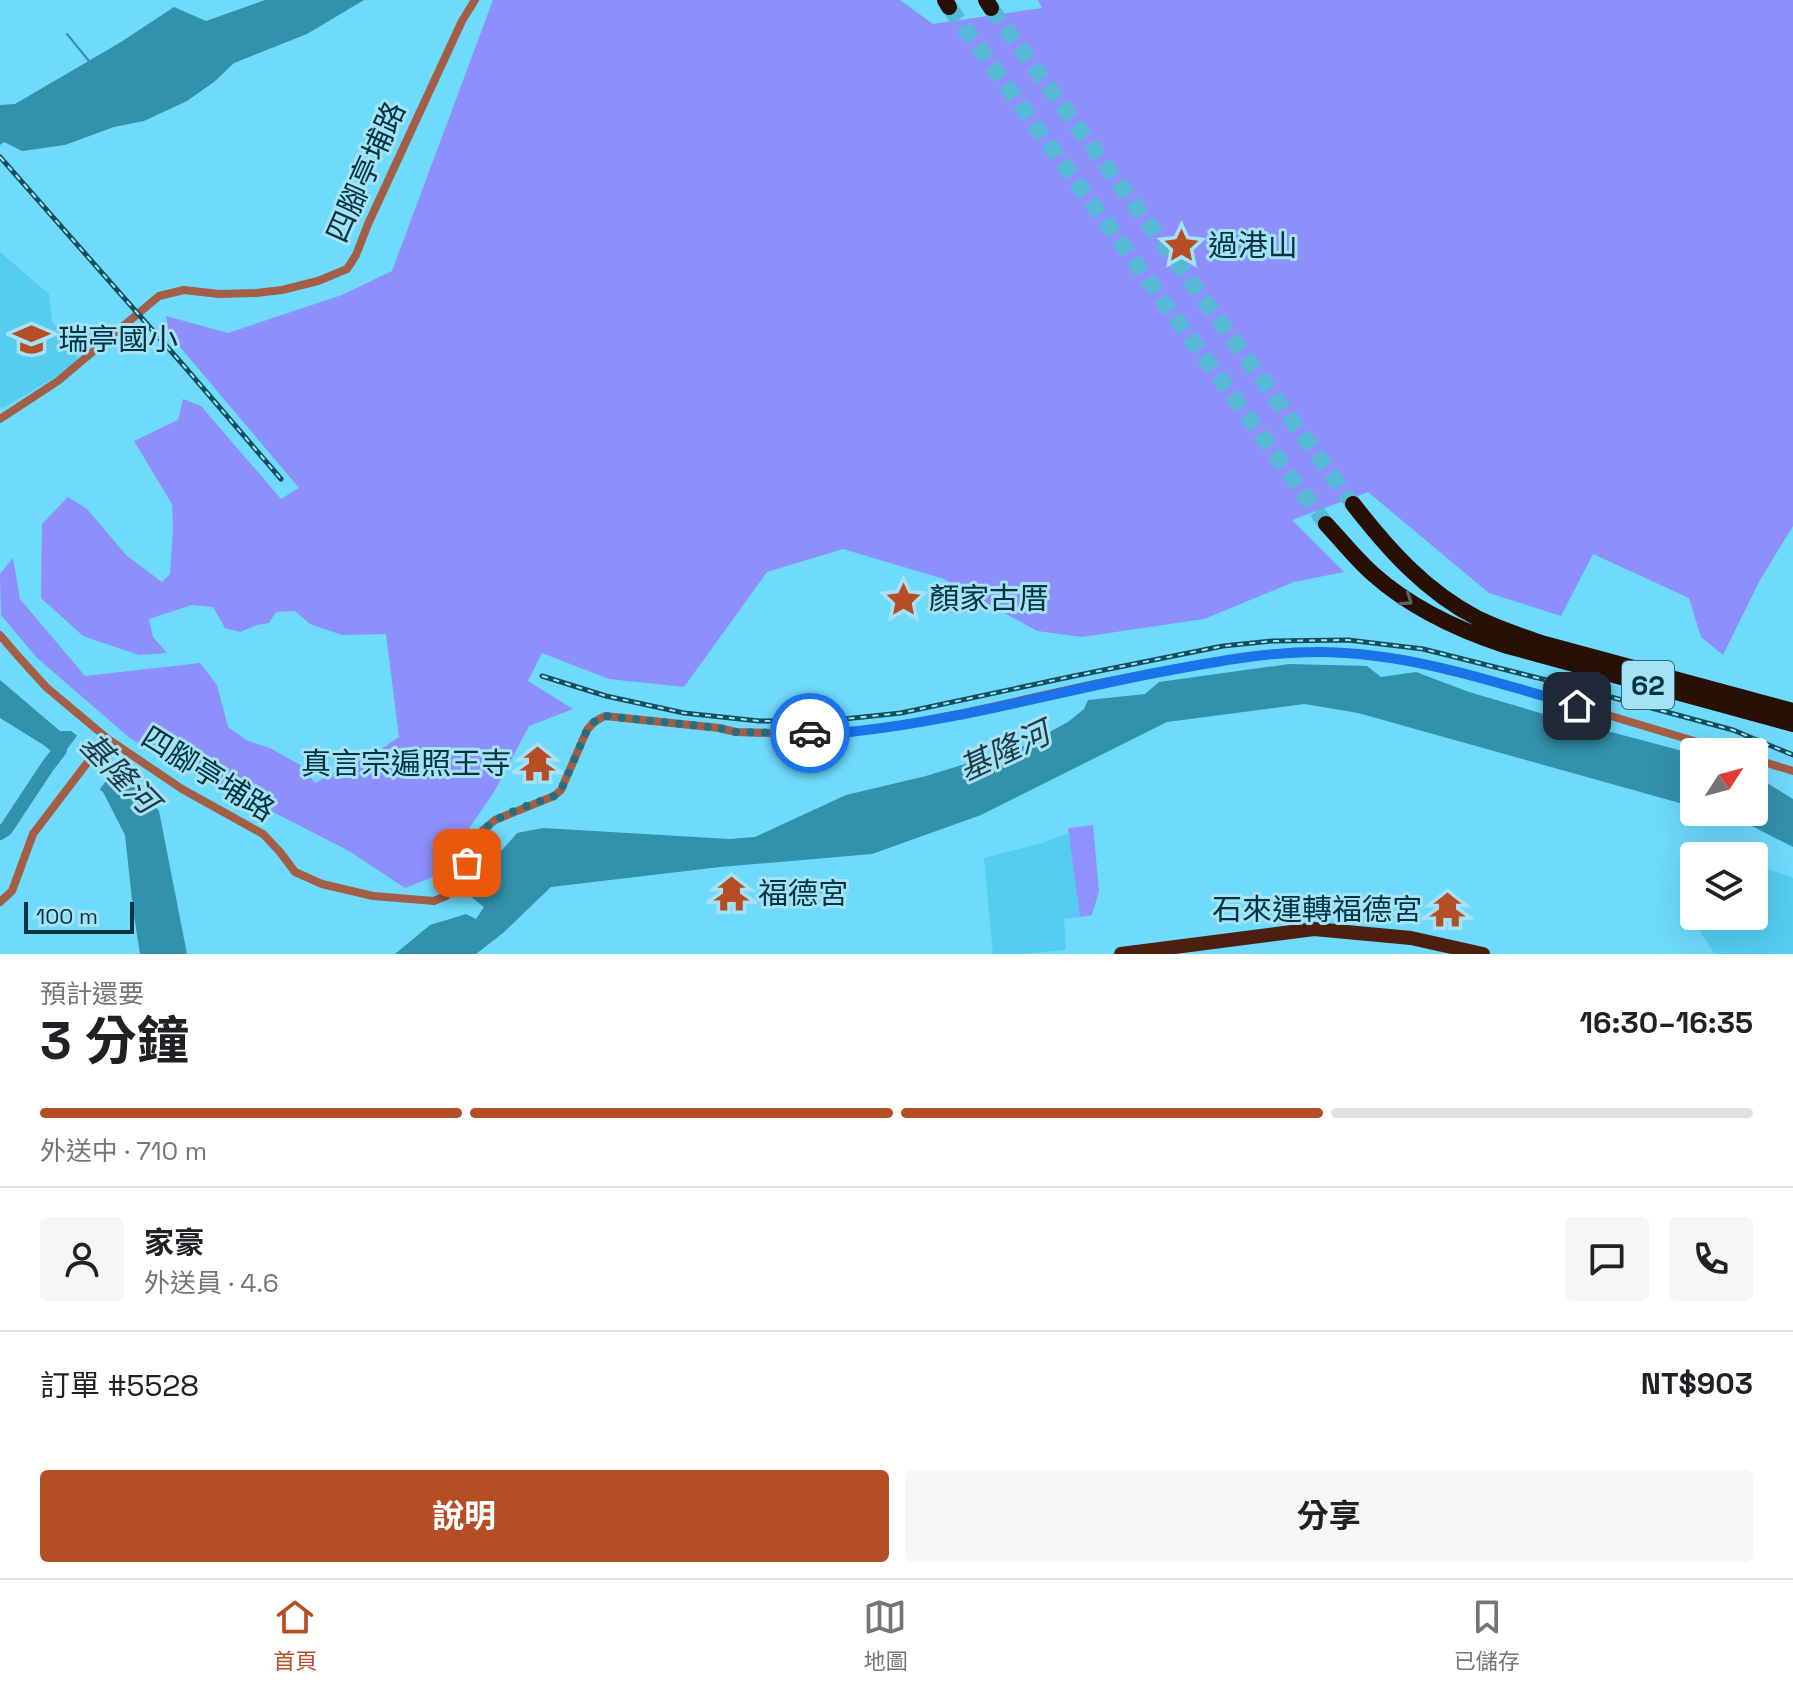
<!DOCTYPE html>
<html lang="zh-TW">
<meta charset="utf-8">
<style>
body{margin:0;font-family:"Space Grotesk","Noto Sans TC",sans-serif;background:#f6f6f6;color:#202124;height:100vh;display:flex;flex-direction:column;font-size:30px;white-space:nowrap}
*{box-sizing:border-box;margin:0}
p{font-size:26px;color:#757577}
.icon{flex:none;width:44px;height:44px;fill:none;stroke:currentColor;stroke-width:2;stroke-linecap:round;stroke-linejoin:round}
.map{position:relative;height:954px;overflow:hidden}
.drawer{display:flex;flex-direction:column;background:#fff;flex:1}
.drawer>*{flex:none}
.needle{width:52px;rotate:54deg}
.controls{position:absolute;left:1680px;top:738px;display:grid;gap:16px}
.controls a{display:grid;place-items:center;width:88px;height:88px;border-radius:8px;background:#fff;box-shadow:0 8px 32px #0002;font-size:40px}
.scale{position:absolute;left:24px;bottom:20px;width:110px;box-sizing:border-box;padding-left:8px;border:4px solid #003441;border-top:0;font-size:22px;line-height:28px;white-space:nowrap;color:#003441;-webkit-text-stroke:6px #a6e2f5;paint-order:stroke}
.pin{position:absolute;display:grid;place-items:center;width:68px;height:68px;color:#fff;margin:-34px;border-radius:16px;box-shadow:0 4px 12px #0006}
.courier{position:absolute;display:grid;place-items:center;width:80px;height:80px;margin:-40px;border:6px solid #1a73e8;border-radius:50%;background:#fff;color:#222;box-shadow:0 2px 10px #0007}
.summary em{font-style:normal;font-weight:700}
.summary div{display:flex;flex-direction:column-reverse}
.summary{display:flex;align-items:center;justify-content:space-between;height:136px;padding:0 40px}
h1{font-size:52px;font-weight:700;line-height:60px}
.bar{display:grid;grid-template-columns:repeat(4,1fr);gap:12px 8px;align-content:center;height:96px;padding:0 40px}
.bar i{height:10px;border-radius:6px;background:#e0e0e0}
.bar .active{background:#b54e25}
.bar p{grid-column:span 4}
.line{display:flex;align-items:center;gap:20px;padding:0 40px;border-top:2px solid #e0e0e0}
.line div{flex:1}
.round{display:grid;place-items:center;flex:none;width:84px;height:84px;border-radius:8px;background:#f6f6f6}
.primary-button{display:flex;gap:16px;margin-top:auto;padding:16px 40px}
.primary-button a{flex:1;height:92px;border-radius:8px;background:#b54e25;color:#fff;font-size:32px;font-weight:700;line-height:92px;text-align:center}
.primary-button a+a{background:#f6f6f6;color:#202124}
.menu{display:flex;justify-content:space-around;align-items:center;height:112px;border-top:2px solid #e0e0e0;background:#fff;font-size:22px;color:#757577}
.menu a{display:grid;justify-items:center;gap:4px}
.menu .active{color:#b54e25}
.map>svg:first-child{display:block}
.built{fill:#54cdf0}
.green{fill:#8f92fd}
.forest{fill:#8d8ffc}
.water{fill:#3391ac}
.pier{fill:#6edafc}
.lines{fill:none;stroke-linecap:round;stroke-linejoin:round}
.stream{stroke:#3391ac;stroke-width:2}
.river{stroke:#3391ac;stroke-width:14}
.highway-tunnel{stroke:#58b9d7;stroke-width:16;stroke-dasharray:16 8;stroke-linecap:butt}
.street{stroke:#a35e45;stroke-width:8}
.primary{stroke:#4c1f0e;stroke-width:14}
.highway{stroke:#281007;stroke-width:16}
.rail-casing{stroke:#114e5e;stroke-width:5}
.rail{stroke:#a6e2f5;stroke-width:2;stroke-dasharray:6;stroke-linecap:butt}
.oneway{stroke:#5a6466}
.done{stroke:#266e82;stroke-width:8;stroke-dasharray:0 14.4}
.route{stroke:#1a73e8;stroke-width:10}
.labels{text-anchor:middle;stroke-width:6;stroke-linejoin:round;paint-order:stroke}
.shield{fill:#a6e2f5;stroke:#326877;stroke-width:2}
.shield-label{font-size:28px;font-weight:bold;fill:#003441}
.street-label{font-size:30px;fill:#003441;stroke:#a6e2f5}
.poi-label{font-size:30px;fill:#003441;stroke:#a6e2f5;text-anchor:start}
.water-label{font-size:32px;font-style:italic;fill:#1e3a43;stroke:#a6e2f5}
</style>
<div class="map">
<svg width="1793" height="954" viewBox="0 0 1793 954">
<rect width="100%" height="100%" fill="#6edafc"/>
<path class="built" d="M0,252L49,294L52,321L78,359L59,375L2,408L0,406Z
M1069,833L1080,917L1064,919L1066,950L1021,954H993L984,858L1042,843Z
M1754,864L1793,878V954H1714L1688,910L1694,905V916H1754Z"/>
<path class="green" d="M1093,825L1099,891L1092,915L1080,917L1068,828Z"/>
<path class="forest" d="M493,0H900L933,24L1042,8L1038,0H1793V526L1760,580L1723,655L1701,637L1689,598L1593,554L1561,616L1489,593L1368,492L1292,520L1344,572L1294,582L1204,619L1082,637L1037,631L944,579L843,549L767,572L684,687L609,679L542,653L528,681L573,709L529,726L494,792L459,843L433,877L405,888L349,851L131,739L37,658L1,615L0,574L13,558L20,599L85,676L200,663L217,685L228,727L248,741L270,748L302,766L315,783L377,752L399,737L386,634L342,635L310,624L295,611L276,612L269,623L257,625L240,632L225,628L213,607L192,605L149,619L153,637L167,653L139,655L83,636L41,598L42,524L68,497L87,509L127,556L162,582L170,574L173,530L172,504L134,441L178,420L183,399L201,406L281,499L299,488L169,334L166,316L228,333L342,295L392,271Z"/>
<path class="water" d="M265,0H364L307,34L234,63L214,82L187,101L144,121L114,127L65,145L22,151L4,142L0,145V105L15,104L121,42L174,7L206,21Z
M1289,664L1367,666L1381,677L1416,672L1469,692L1547,715L1694,754V807L1358,713L1305,704L1167,722L981,815L872,854L720,867L551,887L503,933L476,954H395L430,925L466,914L476,919L484,907L465,892L484,887L501,876L491,863L517,833L543,828L729,839L755,837L846,795L926,776L1024,746L1068,722L1084,709L1088,700L1145,694L1159,682Z
M0,680L60,731H71L120,768L159,811L187,954H140L133,909L125,835L103,792L42,744L0,718Z
M1754,779L1762,780L1793,799V847L1740,820L1710,812H1754Z"/>
<path class="pier" d="M80,732L119,764L97,793L58,761Z"/>
<g class="lines">
<path class="stream" d="M67,34L89,61"/>
<path class="river" d="M0,833L6,829L47,767L60,750"/>
<path class="highway-tunnel" d="M949,7L1326,524
M991,8L1353,504"/>
<path class="street" d="M0,419L58,381L159,296L184,290L219,294L256,293L282,290L318,281L347,269L356,255L368,224L462,21L475,0
M0,635L17,655L46,687L108,739L182,789L263,834L280,852L295,872L322,884L373,896L434,901L446,896L459,882L475,845L483,830L495,820L554,796L561,790L587,730L594,722L605,716L719,728L736,732L800,734L856,731L906,724L969,712L1094,684L1194,665L1261,655L1317,652L1364,654L1402,659L1507,685L1731,752
M1754,759L1793,771
M0,902L12,891L33,834L100,746L108,739"/>
<path class="primary" d="M1121,954L1314,929L1411,938L1483,954"/>
<path class="highway" d="M945,0L949,7
M986,0L991,8
M1353,504C1388,549 1425,591 1477,618C1497,628 1519,635 1541,643L1793,711
M1326,524C1342,541 1356,559 1373,574C1411,608 1456,629 1504,645L1793,724"/>
<defs>
<path id="rail" d="M0,157L184,366L281,479
M542,676L606,696L684,713L759,721H825L901,713L1074,676L1223,646L1273,641L1348,640L1423,649L1570,686L1733,730L1793,755"/>
</defs>
<use href="#rail" class="rail-casing"/>
<use href="#rail" class="rail"/>
</g>
<defs><path id="oneway-chevron" d="M-2-3.5L2.5 0L-2 3.5" fill="none" stroke-width="1.6" stroke-linecap="round" stroke-linejoin="round" transform="scale(2)"/></defs>
<use class="oneway" href="#oneway-chevron" transform="translate(1407 600) rotate(34)"/>
<g class="lines">
<path class="done" d="M467,863C472,852 476,838 485,829C500,813 534,804 554,796L561,790L587,730L594,722L605,716L719,728L736,732L810,733"/>
<path class="route" d="M810,733C826,733 842,733 858,731C958,720 1056,692 1155,673C1209,663 1263,652 1317,652C1406,652 1493,681 1577,706"/>
</g>
<defs>
<symbol id="sight-bare" viewBox="-9 -9 18 18"><path d="M0-6L1.8-2.2L6-1.7L2.9 1.2L3.7 5.4L0 3.3L-3.7 5.4L-2.9 1.2L-6-1.7L-1.8-2.2Z" fill="#b54e25" stroke="#a6e2f5" stroke-width="2.5" paint-order="stroke"/></symbol>
<symbol id="school-bare" viewBox="-9 -9 18 18"><path d="M0-5L7-2L0 1L-7-2ZM-4 1L0 2.5L4 1V4Q0 6-4 4Z" fill="#b54e25" stroke="#a6e2f5" stroke-width="2.5" paint-order="stroke"/></symbol>
<symbol id="temple-bare" viewBox="-9 -9 18 18"><path d="M0-6L5-2H3V0L6.5 2.5H4V6H1.5V3h-3V6H-4V2.5H-6.5L-3 0V-2H-5Z" fill="#b54e25" stroke="#a6e2f5" stroke-width="2.5" paint-order="stroke"/></symbol>
</defs>
<g fill-rule="evenodd">
<use href="#sight-bare" x="1156" y="220" width="51" height="51"/>
<use href="#school-bare" x="6" y="314" width="51" height="51"/>
<use href="#sight-bare" x="878" y="574" width="51" height="51"/>
<use href="#temple-bare" x="512" y="738" width="51" height="51"/>
<use href="#temple-bare" x="706" y="868" width="51" height="51"/>
<use href="#temple-bare" x="1422" y="884" width="51" height="51"/>
</g>
<g class="labels">
<rect class="shield" x="1622" y="661" width="52" height="48" rx="6"/>
<g class="shield-label">
<text x="1648" y="695">62</text>
</g>
<g class="street-label">
<text transform="translate(366 172) rotate(-66)" y="10">四腳亭埔路</text>
<text transform="translate(208 774) rotate(32)" y="10">四腳亭埔路</text>
</g>
<g class="poi-label">
<text x="1208" y="256">過港山</text>
<text x="58" y="350">瑞亭國小</text>
<text x="929" y="609">顏家古厝</text>
<text x="511" y="774" text-anchor="end">真言宗遍照王寺</text>
<text x="758" y="904">福德宮</text>
<text x="1422" y="920" text-anchor="end">石來運轉福德宮</text>
</g>
<g class="water-label">
<text transform="translate(1004 751) rotate(-25)" y="11">基隆河</text>
<text transform="translate(119 773) rotate(46)" y="11">基隆河</text>
</g>
</g>
</svg>
<div class="controls">
<a><svg class="needle" viewBox="-14 -14 28 28"><path d="M0-13l5 13h-10z" fill="#e53935"/><path d="M0 13l5-13h-10z" fill="#757577"/></svg></a>
<a><svg class="icon" aria-label="layers" viewBox="0 0 24 24"><path d="M12 4l9 5-9 5-9-5zM3 14l9 5 9-5"/></svg></a>
</div>
<div class="scale">100 m</div>
<div class="pin" style="left:467px;top:863px;background:#ea580c"><svg class="icon" aria-label="bag" viewBox="0 0 24 24"><path d="M5 8h14l-1 12H6zM9 8a3 3 0 0 1 6 0"/></svg></div>
<div class="pin" style="left:1577px;top:706px;background:#1f2937"><svg class="icon" aria-label="home" viewBox="0 0 24 24"><path d="M3 11l9-7 9 7M6 9v11h12V9"/></svg></div>
<div class="courier" style="left:810px;top:733px"><svg class="icon" aria-label="car" viewBox="0 0 24 24"><path d="M5 17H2v-5l4-1 3-4h7l3 4 3 1v5h-3M9 17h6M6 11h13"/><circle cx="7" cy="17" r="2"/><circle cx="17" cy="17" r="2"/></svg></div>
</div>
<section class="drawer">
<div class="summary"><div><h1>3 分鐘</h1><p>預計還要</p></div><em>16:30–16:35</em></div>
<div class="bar"><i class="active"></i><i class="active"></i><i class="active"></i><i></i><p>外送中 · 710 m</p></div>
<div class="line" style="height:144px"><a class="round"><svg class="icon" aria-label="person" viewBox="0 0 24 24"><circle cx="12" cy="8" r="4"/><path d="M4 21q1-7 8-7t8 7"/></svg></a><div><b>家豪</b><p>外送員 · 4.6</p></div><a class="round"><svg class="icon" aria-label="chat" viewBox="0 0 24 24"><path d="M4 5h16v11H9l-5 4z"/></svg></a><a class="round"><svg class="icon" aria-label="phone" viewBox="0 0 24 24"><path d="M5 4h4l2 5-3 2q2 4 5 5l2-3 5 2v4C11 20 4 13 5 4z"/></svg></a></div>
<div class="line" style="height:104px"><div>訂單 #5528</div><b>NT$903</b></div>
<div class="primary-button"><a>說明</a><a>分享</a></div>
</section>
<nav class="menu">
<a class="active"><svg class="icon" aria-label="home" viewBox="0 0 24 24"><path d="M3 11l9-7 9 7M6 9v11h12V9"/></svg>首頁</a>
<a><svg class="icon" aria-label="map" viewBox="0 0 24 24"><path d="M3 6l6-2 6 2 6-2v14l-6 2-6-2-6 2zM9 4v14M15 6v14"/></svg>地圖</a>
<a><svg class="icon" aria-label="saved" viewBox="0 0 24 24"><path d="M7 4h10v16l-5-4-5 4z"/></svg>已儲存</a>
</nav>
